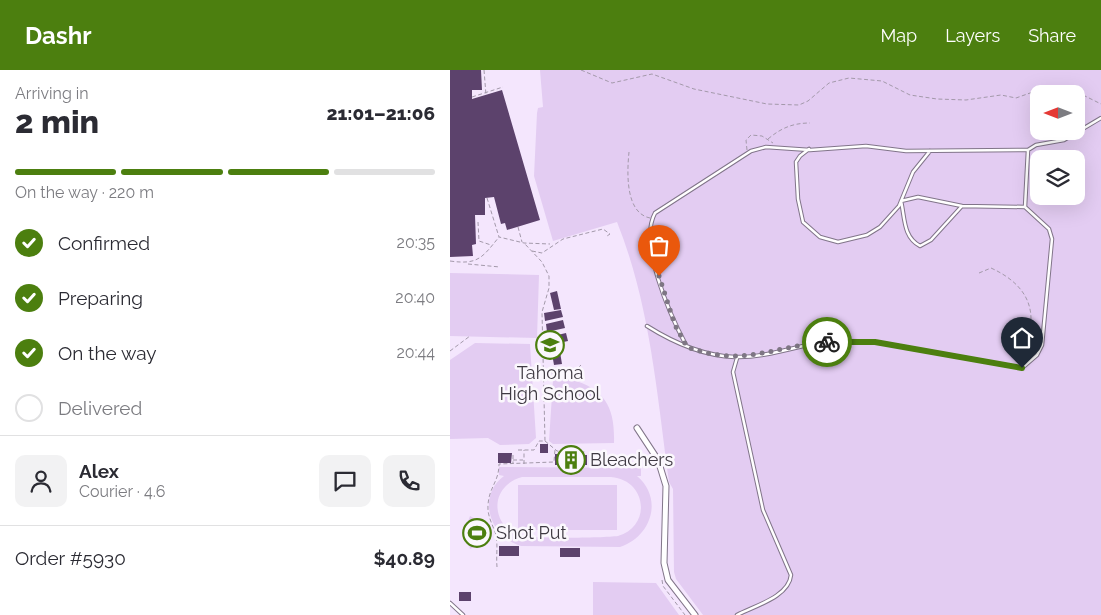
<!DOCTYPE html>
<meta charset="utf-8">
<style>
body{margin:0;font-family:Raleway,sans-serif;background:#f2f2f3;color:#2b2b33;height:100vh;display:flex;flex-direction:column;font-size:19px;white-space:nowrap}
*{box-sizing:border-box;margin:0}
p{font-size:16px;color:#7c7c81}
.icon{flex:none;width:28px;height:28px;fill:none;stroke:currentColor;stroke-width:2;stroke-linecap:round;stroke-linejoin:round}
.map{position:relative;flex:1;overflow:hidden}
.side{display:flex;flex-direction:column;background:#fff;width:450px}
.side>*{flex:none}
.needle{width:32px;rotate:270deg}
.controls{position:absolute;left:580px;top:15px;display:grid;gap:10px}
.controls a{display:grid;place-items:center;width:55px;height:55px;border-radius:10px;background:#fff;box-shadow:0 5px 20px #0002;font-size:25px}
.pin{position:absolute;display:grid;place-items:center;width:42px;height:42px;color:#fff;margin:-51px -21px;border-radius:50% 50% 50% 0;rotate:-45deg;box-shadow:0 0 5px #0007}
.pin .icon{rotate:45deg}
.courier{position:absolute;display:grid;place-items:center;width:50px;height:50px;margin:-25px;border:4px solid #4c7f0f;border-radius:50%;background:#fff;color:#222;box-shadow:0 1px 6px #0007}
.summary em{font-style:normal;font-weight:800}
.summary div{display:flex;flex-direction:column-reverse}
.summary{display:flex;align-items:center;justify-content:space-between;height:85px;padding:0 15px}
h1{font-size:32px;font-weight:800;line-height:38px}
.bar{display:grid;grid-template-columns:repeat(4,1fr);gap:8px 5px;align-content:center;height:60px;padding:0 15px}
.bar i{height:6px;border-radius:4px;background:#e1e1e2}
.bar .current{background:#4c7f0f}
.bar p{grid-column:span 4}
.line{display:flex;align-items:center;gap:12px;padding:0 15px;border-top:1px solid #e1e1e2}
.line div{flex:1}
.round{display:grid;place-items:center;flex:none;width:52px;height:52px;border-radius:10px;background:#f2f2f3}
ol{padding:0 15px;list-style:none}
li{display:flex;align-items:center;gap:15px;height:55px}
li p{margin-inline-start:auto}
li .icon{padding:5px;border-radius:50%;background:#4c7f0f;color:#fff;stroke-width:4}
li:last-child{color:#7c7c81}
li i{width:28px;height:28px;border:2px solid #e1e1e2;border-radius:50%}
header{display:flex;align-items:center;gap:30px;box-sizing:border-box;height:70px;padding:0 25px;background:#4c7f0f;color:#fff}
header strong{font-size:24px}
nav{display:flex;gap:28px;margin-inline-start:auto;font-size:18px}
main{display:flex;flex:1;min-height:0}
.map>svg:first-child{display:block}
.green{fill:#e3ccf2;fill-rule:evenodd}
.building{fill:#5c426c}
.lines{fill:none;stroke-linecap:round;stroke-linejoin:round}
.service-casing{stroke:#817589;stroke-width:4.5}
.minor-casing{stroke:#817589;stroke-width:7}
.path{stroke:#a399aa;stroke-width:1;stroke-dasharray:4 2.5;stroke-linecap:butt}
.service{stroke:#fff;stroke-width:2.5}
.minor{stroke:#fff;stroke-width:5}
.done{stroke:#7e7684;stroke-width:5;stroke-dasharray:0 9}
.route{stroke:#4c7f0f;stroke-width:6}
.labels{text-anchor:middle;stroke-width:5;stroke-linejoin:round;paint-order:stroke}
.poi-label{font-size:18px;fill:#3f3a43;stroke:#fbf8fd;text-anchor:start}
</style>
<header>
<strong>Dashr</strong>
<nav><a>Map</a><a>Layers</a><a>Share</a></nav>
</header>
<main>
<section class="side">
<div class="summary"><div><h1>2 min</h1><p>Arriving in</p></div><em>21:01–21:06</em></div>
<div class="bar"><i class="current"></i><i class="current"></i><i class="current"></i><i></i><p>On the way · 220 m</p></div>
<ol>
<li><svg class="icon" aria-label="check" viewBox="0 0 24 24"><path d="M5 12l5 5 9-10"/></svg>Confirmed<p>20:35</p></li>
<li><svg class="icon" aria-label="check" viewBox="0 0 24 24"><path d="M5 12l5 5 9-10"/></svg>Preparing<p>20:40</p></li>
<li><svg class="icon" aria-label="check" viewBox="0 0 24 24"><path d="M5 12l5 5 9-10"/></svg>On the way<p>20:44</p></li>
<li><i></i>Delivered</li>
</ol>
<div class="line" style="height:90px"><a class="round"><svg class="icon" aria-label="person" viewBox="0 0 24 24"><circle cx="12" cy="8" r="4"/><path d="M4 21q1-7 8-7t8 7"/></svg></a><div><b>Alex</b><p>Courier · 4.6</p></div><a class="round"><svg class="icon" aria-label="chat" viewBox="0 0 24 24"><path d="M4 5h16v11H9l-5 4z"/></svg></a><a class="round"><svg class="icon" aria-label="phone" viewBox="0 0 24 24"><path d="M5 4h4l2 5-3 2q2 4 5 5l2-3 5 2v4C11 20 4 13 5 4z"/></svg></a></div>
<div class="line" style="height:65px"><div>Order #5930</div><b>$40.89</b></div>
</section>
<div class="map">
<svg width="651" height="545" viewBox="0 0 651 545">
<rect width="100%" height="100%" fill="#f4e6fd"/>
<path class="green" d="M90,0H651V545H253L226,509L224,502L223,419L219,412C207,324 200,234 167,152L103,171L84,106L87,43L88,38L93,37ZM589,24H626V61H589ZM589,89H626V126H589Z
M0,203L89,205L87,268L0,266Z
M25,273L80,274L86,368L79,374L50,375L38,368L0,369V290Z
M120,309C156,319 165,338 164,373L103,374L99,371L103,310Z
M49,397L191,398V406H187C214,429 201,467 170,477L71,476C40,467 26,427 54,406L49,405ZM72,407H161C197,410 202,456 168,466C152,468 79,469 67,465C54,460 45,445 48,430C51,418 60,410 72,407Z
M68,415H167V460H68Z
M20,446L38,456V470L20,479L15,460Z
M143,512L206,513L229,545H143Z"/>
<path class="building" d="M0,0H31L32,20H22V29L52,20L90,150L57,160L55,153L51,154L44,127L35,128V145H25L26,174L22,175L23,186L0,187Z
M107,221L111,239L104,240L100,223Z
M111,240L113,247L95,251L94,243Z
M113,250L115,258L97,262L96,254Z
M116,263L118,271L100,275L99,267Z
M109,276L112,294L104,295L101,278Z
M90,374H98V383H90Z
M48,383H62L61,393H48Z
M105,384L137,385V395H105Z
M49,476H69V486H49Z
M110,478H130V487H110Z
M9,522H21V531H9Z"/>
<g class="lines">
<defs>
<path id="service" d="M359,79L350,86L346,92L348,129L353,152L370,167L388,172L417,165L430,157L449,136L463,102L480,81
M468,127L512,136L481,170L470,176C453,167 455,148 451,131Z
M512,136L575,137
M197,256C224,273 253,286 285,287C314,288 344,277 372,272C389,270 408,271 425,272L572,298L587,285L592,275L602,169L599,159L575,137L578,80L586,75L614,70L651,48
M236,275C221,247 188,174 205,143L301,81L316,77L360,80L416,76L456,81L578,80
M0,533L13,545
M287,545C304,536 339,527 341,505L313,440L283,302L287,288"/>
<path id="minor" d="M187,358L208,390L216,416L214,493L218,510L245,545"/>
</defs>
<use href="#service" class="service-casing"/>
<use href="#minor" class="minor-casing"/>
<path class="path" d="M34,0L36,25
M131,0L162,13L202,4L244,19L317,34L349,35L358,31L379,13L399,8L432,11L460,25L487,29L516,30L551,25L566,28L597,17L615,16L651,34
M22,27L53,17
M318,69C331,58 343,53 360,53
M297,80L296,70L301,65L312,66L323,73
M179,82C177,102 175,143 200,148
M37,128L49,167L74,173L100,174
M28,152L29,171L41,175
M68,157L72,172
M82,181L92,183L113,169L153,159L160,164L157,166
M0,191C28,195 32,188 49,167
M18,194L50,197
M529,203L541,198C587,219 590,253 567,294
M0,281L20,266
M95,301L119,307L131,295
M95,371L107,381L136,382
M68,380H84L89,371H95L92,242L99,218V206L92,192L74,173
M63,385V393
M63,390H73
M74,394V380
M47,497C46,487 48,475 46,465C43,455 37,446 38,435C39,417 49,412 49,394L104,392L105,379
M212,510L213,516L235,545"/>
<use href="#service" class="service"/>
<use href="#minor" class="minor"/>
</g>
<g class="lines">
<path class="done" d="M209,206L225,255L237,277C295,298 321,276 377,272"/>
<path class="route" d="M377,272H425L572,298"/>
</g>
<defs>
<symbol id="school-ring" viewBox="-11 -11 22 22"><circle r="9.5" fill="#fbf8fd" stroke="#4c7f0f" stroke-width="1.5"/><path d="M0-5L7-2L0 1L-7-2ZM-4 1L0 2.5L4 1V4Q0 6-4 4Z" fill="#4c7f0f"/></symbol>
<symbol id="building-ring" viewBox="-11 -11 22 22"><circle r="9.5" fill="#fbf8fd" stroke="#4c7f0f" stroke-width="1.5"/><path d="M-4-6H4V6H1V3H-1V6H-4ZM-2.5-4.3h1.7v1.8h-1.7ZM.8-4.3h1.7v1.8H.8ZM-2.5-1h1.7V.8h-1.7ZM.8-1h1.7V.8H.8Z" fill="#4c7f0f"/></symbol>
<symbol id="stadium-ring" viewBox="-11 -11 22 22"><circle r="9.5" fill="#fbf8fd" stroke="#4c7f0f" stroke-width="1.5"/><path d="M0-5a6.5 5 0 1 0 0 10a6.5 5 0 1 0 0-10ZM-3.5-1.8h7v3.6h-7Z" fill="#4c7f0f"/></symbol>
</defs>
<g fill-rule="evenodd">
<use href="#school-ring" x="84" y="259" width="32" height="32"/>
<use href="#building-ring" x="105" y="374" width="32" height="32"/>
<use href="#stadium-ring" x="11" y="447" width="32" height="32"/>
</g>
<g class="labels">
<g class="poi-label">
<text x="100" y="309" text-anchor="middle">Tahoma<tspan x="100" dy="21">High School</tspan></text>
<text x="140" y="396">Bleachers</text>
<text x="46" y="469">Shot Put</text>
</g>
</g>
</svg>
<div class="controls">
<a><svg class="needle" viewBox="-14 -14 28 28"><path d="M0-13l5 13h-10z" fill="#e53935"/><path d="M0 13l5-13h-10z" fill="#7c7c81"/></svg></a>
<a><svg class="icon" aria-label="layers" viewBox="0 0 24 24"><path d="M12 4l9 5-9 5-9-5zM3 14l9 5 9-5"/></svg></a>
</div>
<div class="pin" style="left:209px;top:206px;background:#ea580c"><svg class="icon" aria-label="bag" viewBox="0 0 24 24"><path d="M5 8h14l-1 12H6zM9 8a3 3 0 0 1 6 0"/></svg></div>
<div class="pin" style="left:572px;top:298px;background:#1f2937"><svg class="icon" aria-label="home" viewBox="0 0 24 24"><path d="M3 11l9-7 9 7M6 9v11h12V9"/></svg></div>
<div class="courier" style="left:377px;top:272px"><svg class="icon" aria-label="bike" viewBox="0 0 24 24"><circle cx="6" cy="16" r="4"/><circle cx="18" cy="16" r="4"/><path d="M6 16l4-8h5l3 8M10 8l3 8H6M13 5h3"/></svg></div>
</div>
</main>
